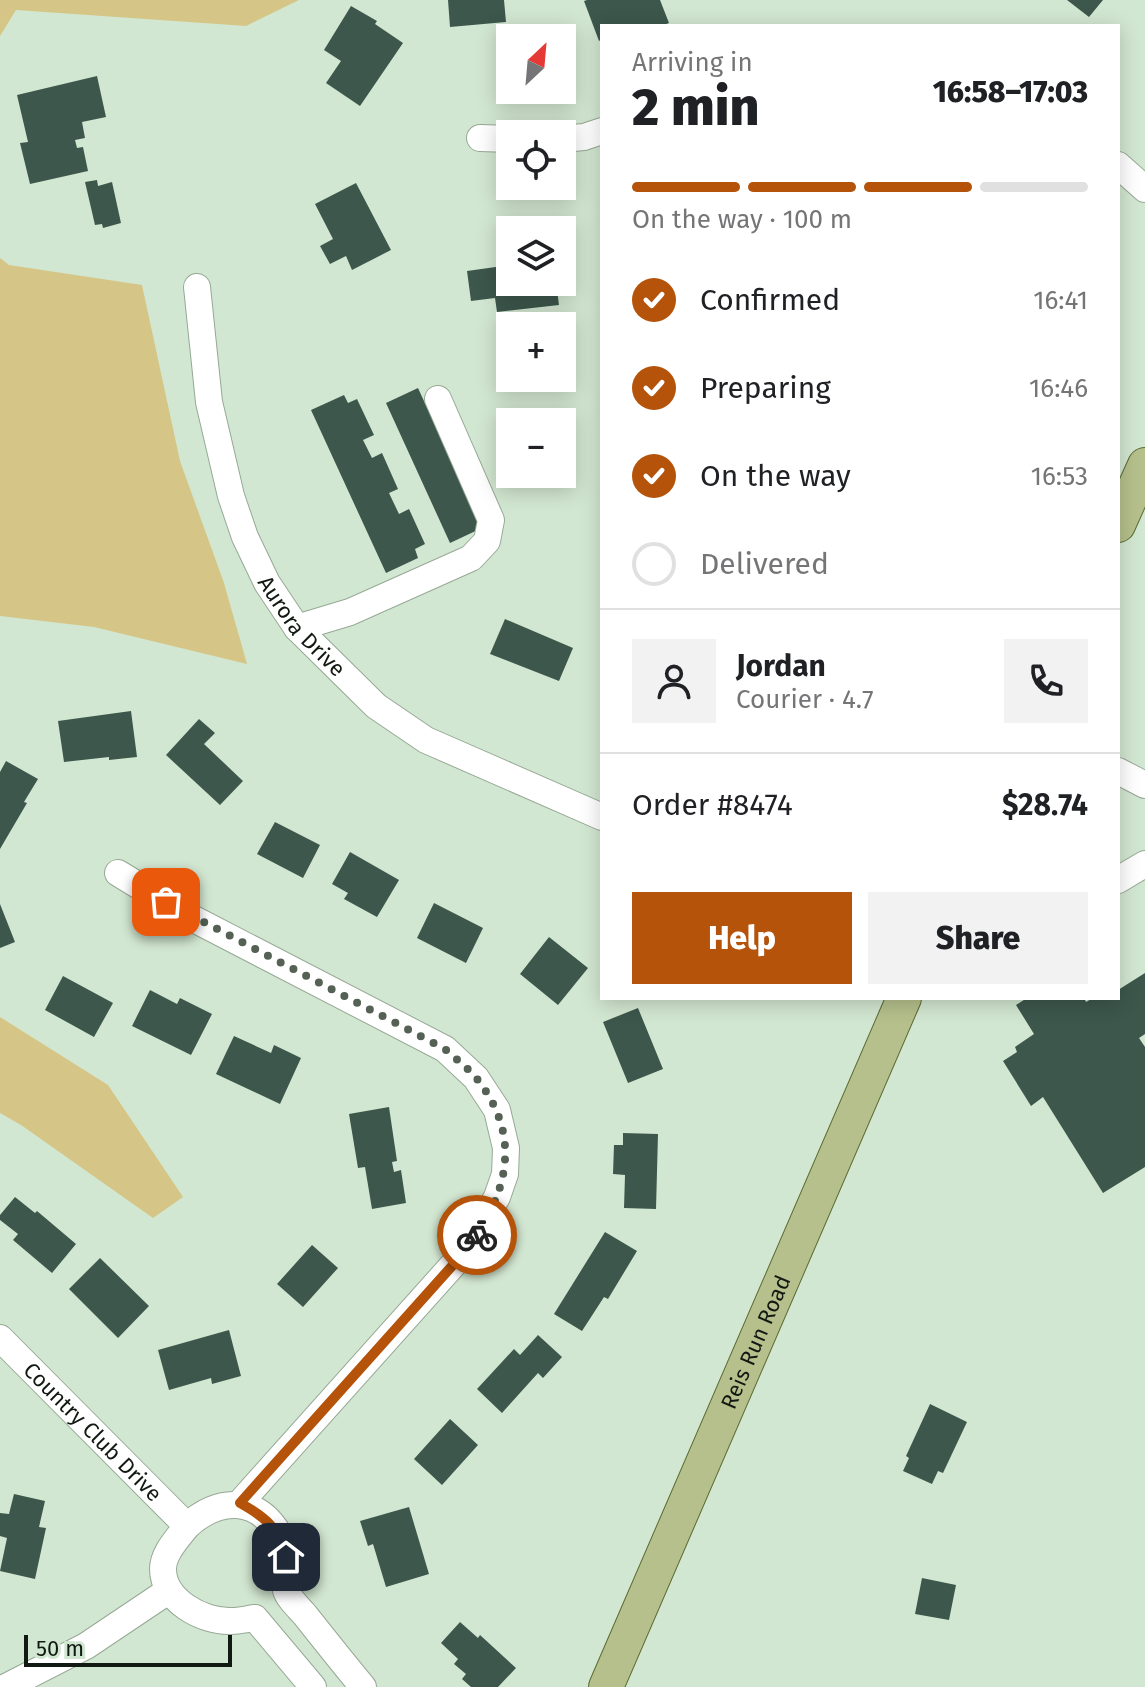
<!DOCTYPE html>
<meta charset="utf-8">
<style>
body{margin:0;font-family:"Fira Sans",sans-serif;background:#f2f2f2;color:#202124;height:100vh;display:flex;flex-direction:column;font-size:30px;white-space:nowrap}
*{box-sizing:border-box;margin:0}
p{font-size:26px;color:#757577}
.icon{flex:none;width:44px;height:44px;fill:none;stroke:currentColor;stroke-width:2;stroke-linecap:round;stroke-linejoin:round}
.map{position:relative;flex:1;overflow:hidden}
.drawer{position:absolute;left:600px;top:24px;width:520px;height:976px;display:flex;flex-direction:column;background:#fff;border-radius:0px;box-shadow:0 4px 20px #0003}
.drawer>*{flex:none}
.needle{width:52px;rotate:26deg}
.buttons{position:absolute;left:496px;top:24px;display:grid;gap:16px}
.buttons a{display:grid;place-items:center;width:80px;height:80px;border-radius:0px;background:#fff;box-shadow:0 4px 20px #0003;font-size:40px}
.scale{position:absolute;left:24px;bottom:20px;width:208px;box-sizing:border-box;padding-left:8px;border:4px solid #121912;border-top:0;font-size:22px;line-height:28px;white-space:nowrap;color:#121912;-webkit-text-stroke:6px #d2e7d1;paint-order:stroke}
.pin{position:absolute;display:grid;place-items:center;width:68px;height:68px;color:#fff;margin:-34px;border-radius:16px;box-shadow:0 4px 12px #0006}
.courier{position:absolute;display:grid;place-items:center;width:80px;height:80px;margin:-40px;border:6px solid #b45309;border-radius:50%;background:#fff;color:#222;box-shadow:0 2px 10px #0007}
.head em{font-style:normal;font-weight:800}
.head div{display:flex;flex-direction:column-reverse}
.head{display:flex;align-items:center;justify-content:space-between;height:136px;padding:0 32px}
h1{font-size:52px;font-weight:800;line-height:60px}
.bar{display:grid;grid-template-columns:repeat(4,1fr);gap:12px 8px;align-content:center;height:96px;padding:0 32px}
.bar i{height:10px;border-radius:6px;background:#e0e0e0}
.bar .selected{background:#b45309}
.bar p{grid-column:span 4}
.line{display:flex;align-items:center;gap:20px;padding:0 32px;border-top:2px solid #e0e0e0}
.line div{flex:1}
.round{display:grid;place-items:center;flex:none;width:84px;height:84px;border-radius:0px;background:#f2f2f2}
ol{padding:0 32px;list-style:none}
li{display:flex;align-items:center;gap:24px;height:88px}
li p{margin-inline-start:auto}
li .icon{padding:8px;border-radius:50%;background:#b45309;color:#fff;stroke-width:4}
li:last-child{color:#757577}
li i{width:44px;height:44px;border:4px solid #e0e0e0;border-radius:50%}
.button{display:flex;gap:16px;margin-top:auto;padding:16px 32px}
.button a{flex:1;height:92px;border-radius:0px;background:#b45309;color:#fff;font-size:32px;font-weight:800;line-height:92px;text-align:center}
.button a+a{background:#f2f2f2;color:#202124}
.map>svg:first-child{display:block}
.green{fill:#d5c687}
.building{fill:#3d574c}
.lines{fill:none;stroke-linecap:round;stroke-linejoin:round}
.minor-casing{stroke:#96a995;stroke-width:28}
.major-casing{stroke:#5b6a30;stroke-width:36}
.minor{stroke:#fff;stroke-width:26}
.major{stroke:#b5c08c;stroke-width:34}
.done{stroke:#556155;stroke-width:8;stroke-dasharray:0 14.4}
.route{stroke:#b45309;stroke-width:10}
.labels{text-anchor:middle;stroke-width:8;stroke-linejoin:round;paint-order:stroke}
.street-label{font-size:22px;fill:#121912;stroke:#d2e7d1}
</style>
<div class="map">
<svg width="1145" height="1687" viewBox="0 0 1145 1687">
<rect width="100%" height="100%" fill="#d2e7d1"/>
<path class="green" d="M0,0H299L246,26L16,10L0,36Z
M0,258L9,265L142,285L180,461L224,583L247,664L94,627L0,616Z
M0,1017L108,1085L183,1197L153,1218L21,1125L0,1113Z"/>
<path class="building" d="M448,0H504L506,22L450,27Z
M587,0H660L669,23L661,26H602V39L599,41L584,1Z
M1067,0H1103L1089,17Z
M351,6L377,21L375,24L403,43L360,106L326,83L341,61L324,50Z
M97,76L106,117L82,122L85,138L75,140L77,148L83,147L88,171L30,184L20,143L28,142L17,95Z
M97,180L98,186L112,182L121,223L103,228L102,224L95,225L85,182Z
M356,183L391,250L352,270L346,256L330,264L320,246L333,239L315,204Z
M510,265V282H556L559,305L497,312L495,298L471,301L467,271Z
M418,388L482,528L450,543L386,403Z
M344,395L348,403L357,399L374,435L363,440L372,458L382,453L398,489L389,493L399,514L409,509L425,544L415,549L418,558L386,573L311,410Z
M505,619L573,648L559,681L490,654Z
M131,711L137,757L109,760V757L64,762L58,721Z
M199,719L215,733L204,744L243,781L220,805L166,755Z
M6,761L38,779L24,802L27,803L0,849V772Z
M275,822L320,845L303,878L257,854Z
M350,852L399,880L377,917L344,899L348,893L332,884Z
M434,903L483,928L466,963L417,938Z
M0,904L15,942L0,948Z
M549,937L588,968L558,1005L520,974Z
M1145,973V1034L1139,1038L1145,1047V1167L1103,1193L1043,1097L1031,1106L1003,1061L1017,1052L1015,1047L1034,1034L1016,1005L1027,998H1084L1086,1002L1093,998H1118V990Z
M63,976L113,1003L94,1037L45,1010Z
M150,990L177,1004L180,998L212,1014L191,1055L132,1026Z
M638,1008L663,1069L628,1083L603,1022Z
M234,1036L271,1053L274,1045L301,1058L280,1104L216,1074Z
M389,1107L397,1161L392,1162L394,1172L401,1170L406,1203L372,1209L365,1167L358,1168L349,1114Z
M623,1133L658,1134L656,1209L624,1208L625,1175L613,1174L614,1145H623Z
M15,1197L35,1213L37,1211L76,1244L52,1273L13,1240L18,1234L0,1220V1215Z
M605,1232L637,1251L608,1299L604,1297L582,1331L554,1314Z
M312,1245L338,1268L303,1307L277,1284Z
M100,1258L149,1306L118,1338L69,1289Z
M229,1330L241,1376L212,1384L211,1378L169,1390L158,1350Z
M538,1335L562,1357L543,1378L538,1373L502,1413L477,1389L514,1349L520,1355Z
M930,1404L967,1422L943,1473L938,1471L932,1484L903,1471L909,1458L906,1456Z
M450,1419L478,1445L442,1485L414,1459Z
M14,1494L45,1501L39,1527L46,1528L35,1579L0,1571L7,1538L0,1536V1513L9,1514Z
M409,1507L429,1574L386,1587L373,1544L368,1546L360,1521Z
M922,1578L956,1585L949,1620L915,1614Z
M460,1622L478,1638L480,1635L516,1668L498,1687H471L462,1679L466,1674L454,1664L458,1659L441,1643Z"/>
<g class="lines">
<defs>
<g id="minor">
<path d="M480,138L510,139"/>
<path d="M562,139L584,137L602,131"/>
<path d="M1118,165L1145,189"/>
<path id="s1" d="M197,287L209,402L231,496L245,537L267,583L297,628L376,706L426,740L602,817"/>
<path d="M297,628L350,612L471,558L487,541L491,520L438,399"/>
<path d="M1118,771L1145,785"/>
<path d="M118,873L190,917L445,1049L476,1078L497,1110L506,1148L505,1174L497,1197L469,1247L240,1503"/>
<path d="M1118,880L1145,864"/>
<path id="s2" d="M0,1338L187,1526C218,1498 257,1495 280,1536C290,1553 281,1573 286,1590C288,1598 299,1608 305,1615C324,1639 343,1663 363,1687"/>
<path d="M187,1526C178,1538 163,1553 163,1569C163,1600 202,1622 231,1621C239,1621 247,1619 255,1618L313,1687"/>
<path d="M6,1687L86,1646L168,1591"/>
</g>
<g id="major">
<path d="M1118,525L1145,465"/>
<path id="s3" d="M606,1687L904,998"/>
</g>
</defs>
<use href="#minor" class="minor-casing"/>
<use href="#major" class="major-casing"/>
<use href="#minor" class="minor"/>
<use href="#major" class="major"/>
</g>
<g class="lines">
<path class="done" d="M166,902L445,1049C456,1059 468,1068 477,1079C518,1131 511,1182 477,1235"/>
<path class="route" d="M286,1557C278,1528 267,1518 240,1503L469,1247L477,1235"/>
</g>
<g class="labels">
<g class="street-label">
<text dy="8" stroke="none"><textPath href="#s1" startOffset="362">Aurora Drive</textPath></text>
<text dy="8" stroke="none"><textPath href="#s3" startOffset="376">Reis Run Road</textPath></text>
<text dy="8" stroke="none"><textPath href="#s2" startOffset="132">Country Club Drive</textPath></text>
</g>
</g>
</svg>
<div class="buttons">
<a><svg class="needle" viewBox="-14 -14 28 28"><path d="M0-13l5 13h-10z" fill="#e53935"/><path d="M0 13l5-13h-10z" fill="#757577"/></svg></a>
<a><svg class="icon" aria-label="locate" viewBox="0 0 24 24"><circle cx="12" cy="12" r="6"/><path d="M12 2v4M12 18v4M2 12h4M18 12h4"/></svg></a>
<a><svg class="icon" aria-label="layers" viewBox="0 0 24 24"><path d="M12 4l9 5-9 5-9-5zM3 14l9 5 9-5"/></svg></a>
<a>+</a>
<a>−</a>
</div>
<div class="scale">50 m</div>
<div class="pin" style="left:166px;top:902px;background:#ea580c"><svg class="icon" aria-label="bag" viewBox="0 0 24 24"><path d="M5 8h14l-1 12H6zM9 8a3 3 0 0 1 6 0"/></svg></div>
<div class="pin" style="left:286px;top:1557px;background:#1f2937"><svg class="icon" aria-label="home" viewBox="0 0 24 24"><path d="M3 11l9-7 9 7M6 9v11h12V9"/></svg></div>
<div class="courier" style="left:477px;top:1235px"><svg class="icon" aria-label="bike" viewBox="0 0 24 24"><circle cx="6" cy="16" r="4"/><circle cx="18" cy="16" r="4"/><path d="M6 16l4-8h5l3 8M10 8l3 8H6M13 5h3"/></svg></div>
<section class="drawer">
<div class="head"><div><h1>2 min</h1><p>Arriving in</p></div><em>16:58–17:03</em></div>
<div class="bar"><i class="selected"></i><i class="selected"></i><i class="selected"></i><i></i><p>On the way · 100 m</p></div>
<ol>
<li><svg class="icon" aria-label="check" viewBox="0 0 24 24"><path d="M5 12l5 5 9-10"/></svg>Confirmed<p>16:41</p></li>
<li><svg class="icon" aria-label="check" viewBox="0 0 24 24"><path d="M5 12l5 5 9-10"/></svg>Preparing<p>16:46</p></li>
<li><svg class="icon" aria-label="check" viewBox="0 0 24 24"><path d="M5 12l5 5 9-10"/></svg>On the way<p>16:53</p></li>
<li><i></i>Delivered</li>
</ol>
<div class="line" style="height:144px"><a class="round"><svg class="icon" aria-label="person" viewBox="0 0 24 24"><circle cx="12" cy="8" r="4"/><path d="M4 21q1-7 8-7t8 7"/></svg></a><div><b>Jordan</b><p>Courier · 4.7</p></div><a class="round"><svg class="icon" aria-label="phone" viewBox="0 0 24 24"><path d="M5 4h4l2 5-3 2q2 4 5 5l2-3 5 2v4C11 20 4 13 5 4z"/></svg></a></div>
<div class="line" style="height:104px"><div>Order #8474</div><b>$28.74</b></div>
<div class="button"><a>Help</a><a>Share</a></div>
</section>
</div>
